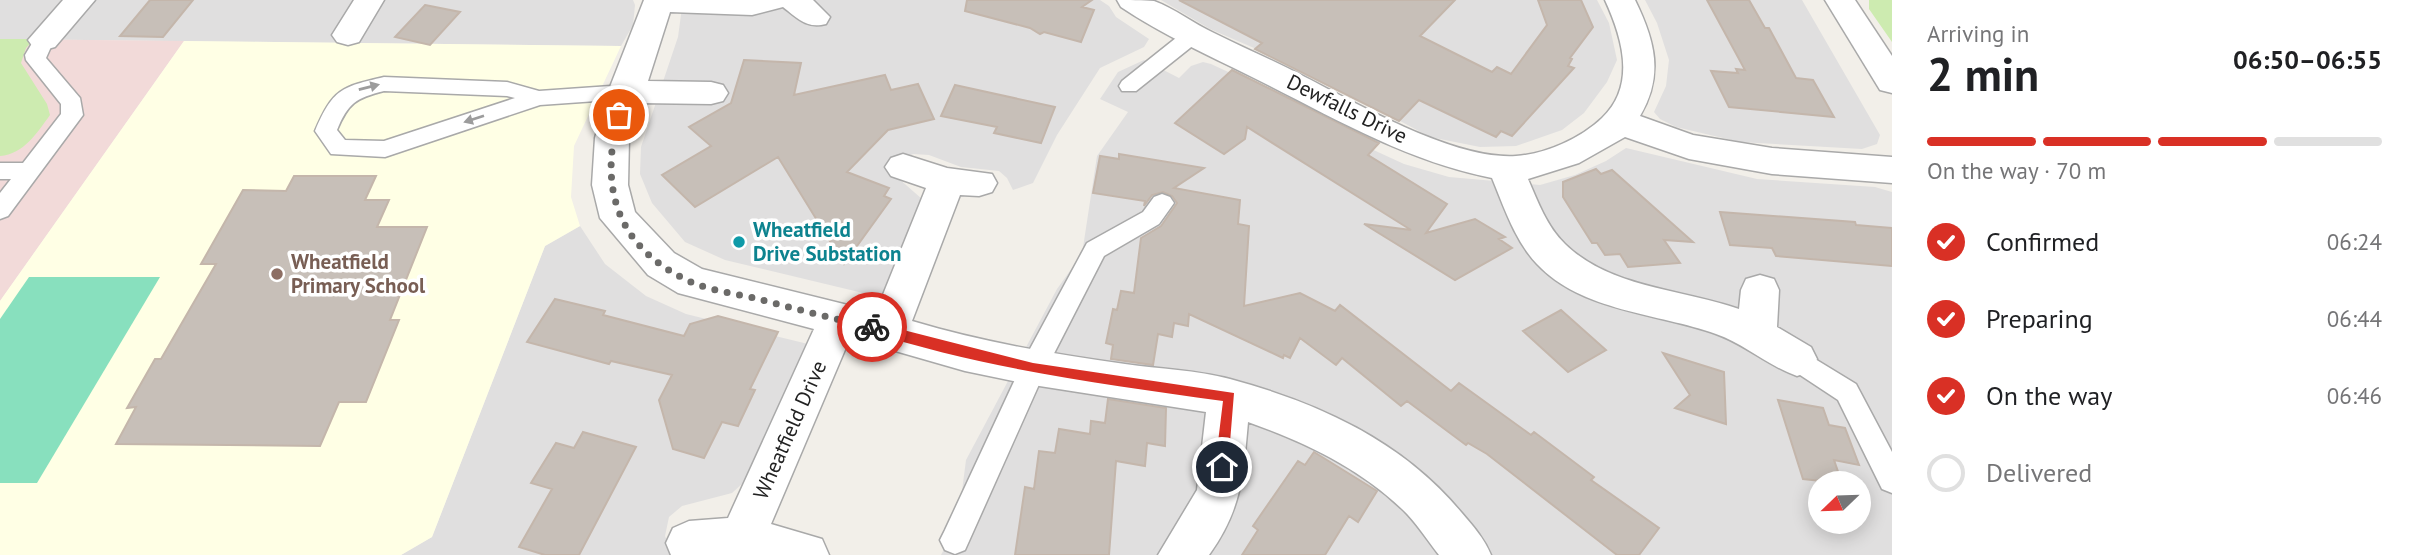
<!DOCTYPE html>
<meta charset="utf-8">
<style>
body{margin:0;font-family:"PT Sans",sans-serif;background:#f2f2f2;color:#202124;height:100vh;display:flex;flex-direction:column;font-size:26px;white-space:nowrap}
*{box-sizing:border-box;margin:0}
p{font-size:23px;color:#757577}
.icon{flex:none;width:38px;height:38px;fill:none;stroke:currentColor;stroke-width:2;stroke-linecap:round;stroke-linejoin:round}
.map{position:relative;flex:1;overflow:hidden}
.details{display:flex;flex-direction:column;background:#fff;width:525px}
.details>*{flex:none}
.needle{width:46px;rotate:247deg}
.controls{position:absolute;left:1808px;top:471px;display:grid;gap:14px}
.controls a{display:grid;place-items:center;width:63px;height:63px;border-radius:50%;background:#fff;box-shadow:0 4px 18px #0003;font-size:35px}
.pin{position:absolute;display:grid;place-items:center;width:60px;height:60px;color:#fff;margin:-30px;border:4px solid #fff;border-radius:50%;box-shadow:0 2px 7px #0007}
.courier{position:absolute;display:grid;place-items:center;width:70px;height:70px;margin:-35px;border:5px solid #d93025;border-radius:50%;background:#fff;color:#222;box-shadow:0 2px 9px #0007}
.headline em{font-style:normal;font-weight:700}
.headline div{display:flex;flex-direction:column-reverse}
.headline{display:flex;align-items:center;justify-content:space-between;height:119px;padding:0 35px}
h1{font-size:46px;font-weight:700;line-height:52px}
.bar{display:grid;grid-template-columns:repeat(4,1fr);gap:10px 7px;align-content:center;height:84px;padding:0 35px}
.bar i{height:9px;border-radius:5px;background:#e0e0e0}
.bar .selected{background:#d93025}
.bar p{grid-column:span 4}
ol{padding:0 35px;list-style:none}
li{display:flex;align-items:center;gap:21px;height:77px}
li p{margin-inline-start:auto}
li .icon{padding:7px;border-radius:50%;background:#d93025;color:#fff;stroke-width:4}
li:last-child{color:#757577}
li i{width:38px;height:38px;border:4px solid #e0e0e0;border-radius:50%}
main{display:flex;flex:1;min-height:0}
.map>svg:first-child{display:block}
.residential{fill:#e0dfdf;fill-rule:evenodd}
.commercial{fill:#f2dad9}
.education{fill:#ffffe5}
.grass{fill:#cdebb0}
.pitch{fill:#88e0be}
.building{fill:#c7bfb8;stroke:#c4b6ab;stroke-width:2}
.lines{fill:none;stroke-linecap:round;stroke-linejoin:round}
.service-casing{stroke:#a9a9a9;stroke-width:3}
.minor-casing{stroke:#a9a9a9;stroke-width:3}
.tertiary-casing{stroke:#a9a9a9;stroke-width:3}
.service{fill:#fff;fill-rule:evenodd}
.minor{fill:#fff;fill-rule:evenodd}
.tertiary{fill:#fff;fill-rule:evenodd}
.oneway{fill:#9c9c9c}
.route{fill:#d93025}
.done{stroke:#6b6a68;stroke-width:7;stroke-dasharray:0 12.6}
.culture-dot{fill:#0f9aa8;stroke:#fff;stroke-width:2.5}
.education-dot{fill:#8d6e63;stroke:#fff;stroke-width:2.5}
.labels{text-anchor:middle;stroke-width:7;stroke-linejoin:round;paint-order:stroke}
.street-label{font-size:21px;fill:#222;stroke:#fff}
.culture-label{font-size:21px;font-weight:bold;fill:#0d838f;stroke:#fff;text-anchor:start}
.education-label{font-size:21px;font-weight:bold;fill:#785e54;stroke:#fff;text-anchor:start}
</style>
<main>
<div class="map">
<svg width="1892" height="555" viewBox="0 0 1892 555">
<rect width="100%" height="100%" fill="#f2efe9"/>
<path class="residential" d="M0,0H633L635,5L633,25L621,46L0,39Z
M683,0H1100L1109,6L1116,17L1149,39L1144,47L1100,68L1057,135L1033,183L1013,190L1007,178L999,171L961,167L929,155L913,154L902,160L898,178L922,199L888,299L725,260L685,242L652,203L640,174L641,147L678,37Z
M1161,0H1597L1609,23L1617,60L1607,82L1584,113L1562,130L1516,146L1480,147L1430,137L1303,69L1210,29Z
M1645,0H1802L1880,135L1877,144L1862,149L1740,142L1676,127L1660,119L1654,112L1666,86L1669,60L1657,23Z
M1144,60L1179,78L1191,66L1203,62L1211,64L1293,102L1367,147L1404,164L1449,177L1540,185L1575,175L1606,161L1626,148L1757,179L1875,187L1892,192V555H941L958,522L966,460L1057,289L1082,254L1097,156L1128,112L1100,99L1118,72ZM1820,483H1858V522H1820Z
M580,226L605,264L646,296L686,314L808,344L743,483L732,493L682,506L669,517L665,536L672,553L677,555H401L432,537L545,246Z"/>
<path class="commercial" d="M0,39L184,41L0,301Z"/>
<path class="education" d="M184,41L621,46L574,146L571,197L580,226L545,246L432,537L401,555H0V301Z"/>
<path class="grass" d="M1869,0H1892V42L1869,9Z
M0,39H34L26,48L21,63L47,104L50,115C37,133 24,154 0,156Z"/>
<path class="pitch" d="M29,277H160L37,483H0V319Z"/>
<path class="building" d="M150,0H193L163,37L120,36Z
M967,0H1092L1082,7L1094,10L1081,42L1044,32L1040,34L1030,28L965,11Z
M1179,0H1455L1420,36L1492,72L1497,67L1511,74L1547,25L1538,0H1581L1593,27L1570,58L1572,59L1568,66L1574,68L1512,136L1501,131L1496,137L1419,100L1399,121L1255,49L1262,43Z
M1707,0H1749L1765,28H1769L1796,78L1813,80L1834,117L1729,107L1711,71L1738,73L1736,69L1745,70Z
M425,5L460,12L430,45L395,37Z
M744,60L801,63L794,95L885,75L891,90L918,84L934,119L888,130L847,172L889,188L884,196L891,199L844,264L778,157L695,207L662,175L711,146L689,127L731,103Z
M1232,70L1379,143L1368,155L1447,204L1426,233L1475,219L1505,237L1499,239L1512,248L1455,280L1364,224L1411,230L1247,127L1245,139L1224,154L1175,123Z
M955,85L1055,107L1041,143L994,133L997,127L941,116Z
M1119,154L1204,168L1174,188L1240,200L1238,224L1249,226L1244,306L1300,293L1335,311L1340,305L1451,391L1459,383L1531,435L1534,432L1594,477L1591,480L1659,528L1639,555H1617L1487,454L1468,443L1466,445L1407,401L1401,406L1342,358L1336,365L1300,338L1290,358L1284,355L1283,358L1189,314L1188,326L1174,323L1172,337L1158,334L1153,365L1111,359L1113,345L1106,343L1113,309L1117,310L1121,291L1134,293L1141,238L1161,226L1177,203L1172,196L1163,192L1152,195L1144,206L1145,201L1093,193L1100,156L1119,159Z
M1596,169L1601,174L1612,170L1693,242L1664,240L1680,263L1628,267L1620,254L1605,255L1597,243H1592L1563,197V182Z
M294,176H376L365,200H389L377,227H427L390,320H399L366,402H339L320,446L116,444L136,407L127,408L155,359H161L216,264H201L243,190L286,191Z
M1720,212L1855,222L1856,225L1892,228V266L1776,256L1772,248L1730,245Z
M555,299L605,311L603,315L684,336L690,324L718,316L778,332L750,389L755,390L738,426L722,422L704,458L673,449L659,400L672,375L611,361L609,364L527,342Z
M1561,310L1606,350L1568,372L1523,331Z
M1663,353L1724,372L1726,424L1675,408L1690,395Z
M1108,399L1166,408L1165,446L1147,443L1145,466L1116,461L1109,555H1015L1025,487L1034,489L1039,451L1055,453L1059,429L1090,434L1091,421L1105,423Z
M1778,400L1823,408L1829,425L1845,428L1859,465L1834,460L1842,483L1803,479Z
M583,432L636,447L579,555H545L519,547L552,489L531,483L556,443L574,448Z
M1314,452L1377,491L1358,522L1349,516L1325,555H1242L1258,530L1253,526L1298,461L1305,465Z"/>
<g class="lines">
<defs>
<path id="service" d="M1193,29L1200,30L1203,35L1200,40L1136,91H1122L1119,86L1122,81L1186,30Z
M44,34L54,40L46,58L80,98L83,115L8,216L0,219V193L11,179H0V163H23L61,114V104L26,60L25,55L37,35Z
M384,77L507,82L539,91L625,85L636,92L625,99L540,105L385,157L331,154L315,131C333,89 341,87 384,77ZM384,91L507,96L515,98L384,141L345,140L337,130C348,103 356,98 384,91Z
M1162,194L1170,197L1174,203L1159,224L1104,256L1045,371L965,550L955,554L945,550L940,540L945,530L1024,360L1087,243L1143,212L1154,197Z
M1797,348L1856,384L1892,452V493L1882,489L1838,400L1788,367L1784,359L1788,351Z"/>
<path id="minor" d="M63,0H95L55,47L44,50L33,47L28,40Z
M354,0H384L359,42L348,45L337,42L332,35Z
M644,0H813L830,17L826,24C807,29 798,19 783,7L752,15L670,12L648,81L711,82L723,85L728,93L723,101L711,104L640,103L629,138L628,185L635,212L674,253L702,269L876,312L926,188L891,176L885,167L891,158L903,154L947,168L992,174L997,183L992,192L979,196L960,195L912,321C982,342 1053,354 1125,364C1159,369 1197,370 1230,379C1319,403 1402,441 1461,512C1473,526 1484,538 1491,555H1439C1427,540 1416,522 1402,509C1358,467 1304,442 1248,422C1243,476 1242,509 1209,555H1158L1197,490L1206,412L1033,385L965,371L850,338L771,524L822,539L829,555H671L666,543L673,528L689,521L728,518L814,329L678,293L648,275L600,218L592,185L595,138L608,92Z
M1117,0C1127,0 1144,0 1154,1C1174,8 1194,24 1214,33C1244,48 1275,61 1305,77C1360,105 1454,160 1516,156C1546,154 1581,138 1602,118C1637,85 1622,37 1605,0H1635C1655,41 1664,75 1640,116L1693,135L1772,148L1892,157V183L1772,174L1689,159L1625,137L1579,163L1528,179C1538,202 1547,227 1565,244C1610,288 1682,289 1739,309L1741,290L1746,279L1760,275L1774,279L1779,290L1777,327L1811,347L1817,359L1811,371L1797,376C1768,366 1745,344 1716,334C1658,313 1582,312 1537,264C1515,241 1504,207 1492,178C1405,161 1331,116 1252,77C1208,55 1163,35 1121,7Z"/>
<path id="tertiary" d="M1825,0H1855L1892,56V93L1880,90Z"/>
</defs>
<use href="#service" class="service-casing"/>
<use href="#minor" class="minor-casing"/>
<use href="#tertiary" class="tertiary-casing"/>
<use href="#service" class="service"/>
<use href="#minor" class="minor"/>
<use href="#tertiary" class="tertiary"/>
</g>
<defs><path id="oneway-solid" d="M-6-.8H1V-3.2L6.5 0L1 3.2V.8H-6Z" transform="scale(1.75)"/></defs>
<g class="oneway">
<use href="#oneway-solid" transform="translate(369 87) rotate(-14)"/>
<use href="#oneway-solid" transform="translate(474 119) rotate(162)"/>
</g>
<path class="route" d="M872,322L1033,363L1234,393L1228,467L1222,473L1215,467L1223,401C1103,384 984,369 868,331L866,327Z"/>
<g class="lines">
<path class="done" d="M619,115C598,189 618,249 691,282C712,291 737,294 758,299C796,309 834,319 872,327"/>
</g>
<circle class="culture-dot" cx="739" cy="242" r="7"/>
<circle class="education-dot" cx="277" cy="274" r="7"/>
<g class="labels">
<g class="street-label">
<text transform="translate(1347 109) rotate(26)" y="7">Dewfalls Drive</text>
<text transform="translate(790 430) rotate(-66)" y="7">Wheatfield Drive</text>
</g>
<g class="culture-label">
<text x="753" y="237">Wheatfield<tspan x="753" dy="24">Drive Substation</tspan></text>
</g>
<g class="education-label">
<text x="291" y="269">Wheatfield<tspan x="291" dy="24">Primary School</tspan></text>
</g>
</g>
</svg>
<div class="controls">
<a><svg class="needle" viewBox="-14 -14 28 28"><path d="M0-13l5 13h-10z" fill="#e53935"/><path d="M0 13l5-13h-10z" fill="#757577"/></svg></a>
</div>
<div class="pin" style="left:619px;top:115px;background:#ea580c"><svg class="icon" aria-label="bag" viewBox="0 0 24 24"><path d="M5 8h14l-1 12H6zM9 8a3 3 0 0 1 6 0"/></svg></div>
<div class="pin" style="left:1222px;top:467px;background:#1f2937"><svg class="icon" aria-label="home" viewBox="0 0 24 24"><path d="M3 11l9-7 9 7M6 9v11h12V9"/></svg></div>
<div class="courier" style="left:872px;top:327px"><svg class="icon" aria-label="bike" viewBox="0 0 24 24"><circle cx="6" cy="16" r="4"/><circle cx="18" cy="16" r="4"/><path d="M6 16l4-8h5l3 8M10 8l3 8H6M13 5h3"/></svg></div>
</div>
<section class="details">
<div class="headline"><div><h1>2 min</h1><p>Arriving in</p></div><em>06:50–06:55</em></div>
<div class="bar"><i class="selected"></i><i class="selected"></i><i class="selected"></i><i></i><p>On the way · 70 m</p></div>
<ol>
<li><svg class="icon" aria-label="check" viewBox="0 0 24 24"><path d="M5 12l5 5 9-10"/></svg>Confirmed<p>06:24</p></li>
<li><svg class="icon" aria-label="check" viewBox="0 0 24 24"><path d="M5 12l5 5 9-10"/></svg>Preparing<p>06:44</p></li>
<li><svg class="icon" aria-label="check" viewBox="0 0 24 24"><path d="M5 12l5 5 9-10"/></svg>On the way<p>06:46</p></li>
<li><i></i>Delivered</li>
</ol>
</section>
</main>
